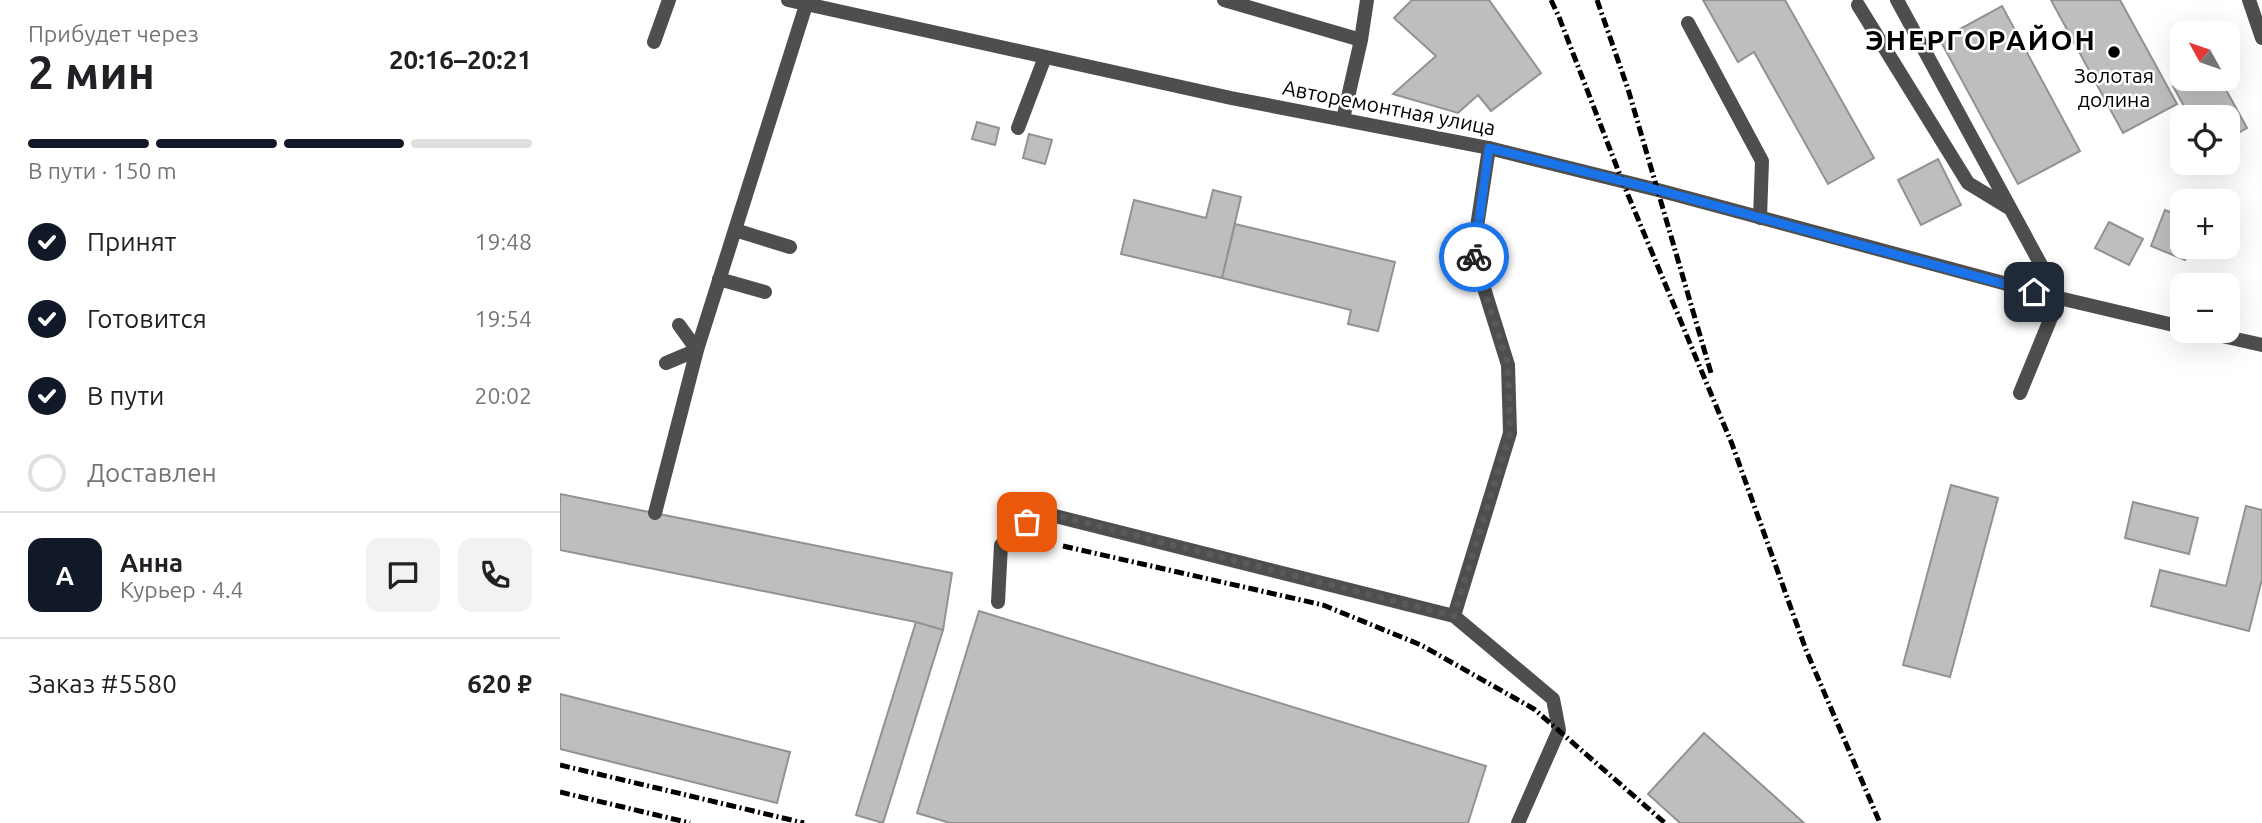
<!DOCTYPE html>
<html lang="ru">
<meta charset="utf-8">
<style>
body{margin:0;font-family:Ubuntu,sans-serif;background:#f2f2f2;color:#202124;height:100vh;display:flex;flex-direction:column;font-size:26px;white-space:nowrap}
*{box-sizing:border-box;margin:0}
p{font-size:23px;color:#757577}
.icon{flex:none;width:38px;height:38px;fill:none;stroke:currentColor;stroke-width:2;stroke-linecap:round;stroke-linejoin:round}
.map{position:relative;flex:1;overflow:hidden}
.panel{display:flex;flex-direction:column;background:#fff;width:560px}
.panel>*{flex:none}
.needle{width:46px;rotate:310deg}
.fabs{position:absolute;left:1610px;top:21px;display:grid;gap:14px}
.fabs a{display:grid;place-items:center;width:70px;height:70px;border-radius:14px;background:#fff;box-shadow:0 7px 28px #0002;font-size:35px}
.pin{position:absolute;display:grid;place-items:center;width:60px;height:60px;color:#fff;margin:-30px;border-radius:14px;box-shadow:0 4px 10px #0006}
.courier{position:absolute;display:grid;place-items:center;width:70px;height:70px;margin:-35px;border:5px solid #1a73e8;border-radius:50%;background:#fff;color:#222;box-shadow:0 2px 9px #0007}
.head em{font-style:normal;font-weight:700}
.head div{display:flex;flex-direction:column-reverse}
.head{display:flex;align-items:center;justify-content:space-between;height:119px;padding:0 28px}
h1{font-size:46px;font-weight:700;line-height:52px}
.bar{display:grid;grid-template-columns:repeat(4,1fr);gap:10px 7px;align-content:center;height:84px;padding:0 28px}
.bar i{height:9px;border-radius:5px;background:#e0e0e0}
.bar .on{background:#111827}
.bar p{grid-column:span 4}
.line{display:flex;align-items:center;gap:18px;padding:0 28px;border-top:2px solid #e0e0e0}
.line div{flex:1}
.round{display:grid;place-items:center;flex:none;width:74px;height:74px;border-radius:14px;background:#f2f2f2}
ol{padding:0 28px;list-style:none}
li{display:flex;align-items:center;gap:21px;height:77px}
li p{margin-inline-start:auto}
li .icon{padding:7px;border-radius:50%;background:#111827;color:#fff;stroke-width:4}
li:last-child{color:#757577}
li i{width:38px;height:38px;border:4px solid #e0e0e0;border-radius:50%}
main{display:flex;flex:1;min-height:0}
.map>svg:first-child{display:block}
.building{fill:#bebebe;stroke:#929292;stroke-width:2}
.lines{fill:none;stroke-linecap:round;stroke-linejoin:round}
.service{stroke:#4e4e4e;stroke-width:14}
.tertiary{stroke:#4e4e4e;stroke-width:14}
.rail{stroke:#000;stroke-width:5;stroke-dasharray:10 3.5 2 3.5;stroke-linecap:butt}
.done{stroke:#595959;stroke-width:7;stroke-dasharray:0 12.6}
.route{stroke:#1a73e8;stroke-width:9}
.poi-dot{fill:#000;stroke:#fff;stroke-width:2.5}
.labels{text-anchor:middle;stroke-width:5;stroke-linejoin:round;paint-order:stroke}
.poi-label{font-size:21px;fill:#000;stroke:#fff}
.street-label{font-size:21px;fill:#000;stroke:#fff}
.district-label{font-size:28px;font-weight:bold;letter-spacing:2px;fill:#000;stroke:#fff}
</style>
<main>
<section class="panel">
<div class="head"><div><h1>2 мин</h1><p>Прибудет через</p></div><em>20:16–20:21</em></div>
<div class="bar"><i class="on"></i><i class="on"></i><i class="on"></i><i></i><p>В пути · 150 m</p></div>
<ol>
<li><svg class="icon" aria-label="check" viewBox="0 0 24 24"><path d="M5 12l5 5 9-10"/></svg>Принят<p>19:48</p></li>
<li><svg class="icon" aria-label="check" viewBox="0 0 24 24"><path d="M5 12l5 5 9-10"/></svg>Готовится<p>19:54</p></li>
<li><svg class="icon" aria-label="check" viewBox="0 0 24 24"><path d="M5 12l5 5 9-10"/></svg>В пути<p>20:02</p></li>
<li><i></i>Доставлен</li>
</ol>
<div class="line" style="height:126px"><b class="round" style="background:#111827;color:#fff">А</b><div><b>Анна</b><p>Курьер · 4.4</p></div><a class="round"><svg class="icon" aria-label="chat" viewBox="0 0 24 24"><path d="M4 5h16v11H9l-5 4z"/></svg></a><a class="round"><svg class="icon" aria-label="phone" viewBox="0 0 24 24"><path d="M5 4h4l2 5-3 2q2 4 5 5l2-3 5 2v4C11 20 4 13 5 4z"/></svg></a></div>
<div class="line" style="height:91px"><div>Заказ #5580</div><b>620 ₽</b></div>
</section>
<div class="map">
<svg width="1702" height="823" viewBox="0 0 1702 823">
<rect width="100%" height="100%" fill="#fff"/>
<path class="building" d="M852,0H929L981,73L931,111L918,95L898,113L833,94L876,56L834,18Z
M1143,0H1225L1314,158L1268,184L1194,52L1178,62Z
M1491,0H1560L1617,104L1563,133Z
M1442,6L1520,151L1458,184L1380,40Z
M1625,79H1660L1687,128L1668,139V117H1630L1613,86Z
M417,122L439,128L435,145L412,139Z
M469,134L492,140L485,164L463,158Z
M1378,159L1401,205L1361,225L1338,180Z
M653,190L681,197L662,278L561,254L574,200L646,218Z
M1605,210L1622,217V247H1631L1625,260L1591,246Z
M1549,222L1583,239L1569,265L1535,248Z
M675,224L835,262L818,331L788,324L791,310L662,278Z
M1391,485L1438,498L1390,677L1343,665Z
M0,494L392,573L383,630L356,622L0,550Z
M1573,502L1638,518L1629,554L1565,538Z
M1686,506L1702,510V579L1689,631L1591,606L1600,570L1666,586Z
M419,611L926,766L908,823H390L357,813Z
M356,622L383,630L323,823L296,815Z
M0,694L230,752L217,803L0,749Z
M1144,733L1244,823H1120L1088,794Z"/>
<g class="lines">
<path class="service" d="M664,0L801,40
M1337,0L1499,298L1460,393
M1689,0L1702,38
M1298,5L1408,183L1449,208
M1128,23L1202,161L1200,218
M94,42L109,0
M783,119L801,40L807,0
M458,128L485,57
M175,230L230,247
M159,279L205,292
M106,363L137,350L246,5
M95,513L137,350L119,325
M438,602L441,545L467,522L491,515L894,616L993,699L999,730L958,823
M894,616L950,433L948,365L913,253L929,148"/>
<path class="tertiary" d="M228,0L671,98L929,148L1098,190L1499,298L1622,327
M1640,331L1702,345"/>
<path class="rail" d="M991,0L999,17L1063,183L1172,444L1246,650L1320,823
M1037,0L1068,89L1151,373
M503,546L763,605L861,645L974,709L1105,823
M0,765L244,823
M0,792L130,823"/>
</g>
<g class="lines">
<path class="done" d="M467,522L491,514L894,616L950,433L948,365L914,257"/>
<path class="route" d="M914,257L929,148L1098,190L1474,292"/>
</g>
<circle class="poi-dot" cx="1554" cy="52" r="7"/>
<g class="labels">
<g class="poi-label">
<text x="1554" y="83">Золотая<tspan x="1554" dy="24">долина</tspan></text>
</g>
<g class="street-label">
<text transform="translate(829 108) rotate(11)" y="7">Авторемонтная улица</text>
</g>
<g class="district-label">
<text x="1421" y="50">ЭНЕРГОРАЙОН</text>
</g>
</g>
</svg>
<div class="fabs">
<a><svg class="needle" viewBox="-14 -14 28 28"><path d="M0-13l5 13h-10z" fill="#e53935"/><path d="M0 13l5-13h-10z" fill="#757577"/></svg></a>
<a><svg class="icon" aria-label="locate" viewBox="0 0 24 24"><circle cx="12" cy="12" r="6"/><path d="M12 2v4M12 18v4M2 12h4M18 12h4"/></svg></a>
<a>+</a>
<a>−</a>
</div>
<div class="pin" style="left:467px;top:522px;background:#ea580c"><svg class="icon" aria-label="bag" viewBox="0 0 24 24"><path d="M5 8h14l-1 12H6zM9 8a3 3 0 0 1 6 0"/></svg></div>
<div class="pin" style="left:1474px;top:292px;background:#1f2937"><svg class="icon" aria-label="home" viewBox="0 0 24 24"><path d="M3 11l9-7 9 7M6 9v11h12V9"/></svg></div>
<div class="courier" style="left:914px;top:257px"><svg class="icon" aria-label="bike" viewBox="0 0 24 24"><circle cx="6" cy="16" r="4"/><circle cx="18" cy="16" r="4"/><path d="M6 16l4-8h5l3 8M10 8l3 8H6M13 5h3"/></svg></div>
</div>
</main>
